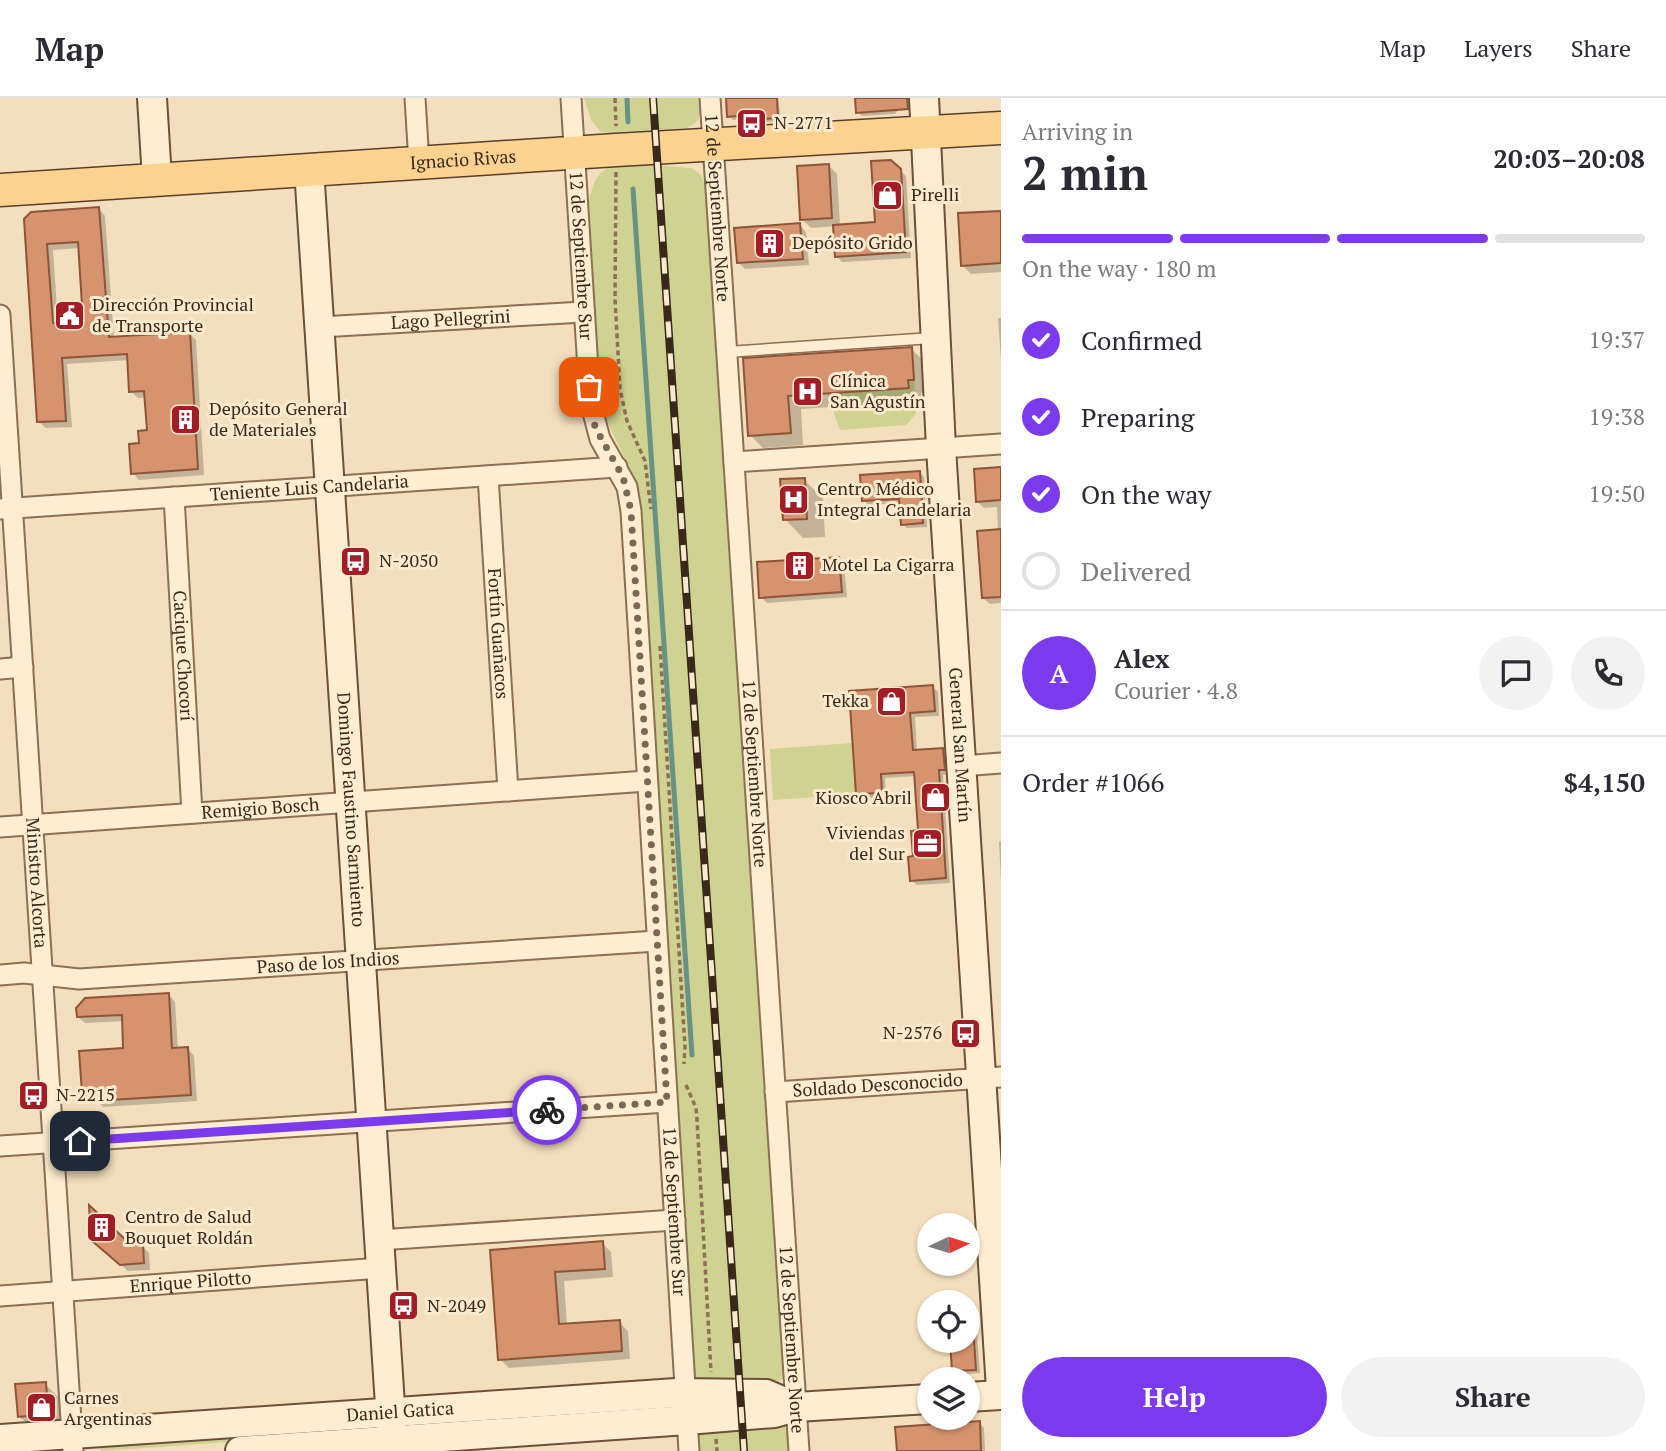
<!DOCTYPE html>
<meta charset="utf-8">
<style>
body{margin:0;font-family:"PT Serif",serif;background:#f2f2f3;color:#2b2b33;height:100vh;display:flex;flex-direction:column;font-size:26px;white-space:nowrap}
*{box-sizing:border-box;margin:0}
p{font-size:23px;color:#7c7c81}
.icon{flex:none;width:38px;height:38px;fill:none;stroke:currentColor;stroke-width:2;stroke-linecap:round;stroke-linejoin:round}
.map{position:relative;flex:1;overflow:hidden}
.sheet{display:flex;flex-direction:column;background:#fff;width:665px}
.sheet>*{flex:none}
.needle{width:46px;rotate:86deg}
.buttons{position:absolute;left:917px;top:1115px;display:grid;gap:14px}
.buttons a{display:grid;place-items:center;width:63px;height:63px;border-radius:50%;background:#fff;box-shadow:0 2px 5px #0004;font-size:35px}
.pin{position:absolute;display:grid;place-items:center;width:60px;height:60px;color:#fff;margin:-30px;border-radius:14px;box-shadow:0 4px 10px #0006}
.courier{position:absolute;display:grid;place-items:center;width:70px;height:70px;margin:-35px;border:5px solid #7c3aed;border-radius:50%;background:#fff;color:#222;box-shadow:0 2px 9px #0007}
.headline em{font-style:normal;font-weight:600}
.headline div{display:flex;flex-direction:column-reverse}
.headline{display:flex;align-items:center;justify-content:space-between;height:119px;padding:0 21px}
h1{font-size:46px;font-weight:600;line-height:52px}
.bar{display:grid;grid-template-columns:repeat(4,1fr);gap:10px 7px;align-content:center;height:84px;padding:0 21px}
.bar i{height:9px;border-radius:5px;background:#e1e1e2}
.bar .on{background:#7c3aed}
.bar p{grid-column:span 4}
.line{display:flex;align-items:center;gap:18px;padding:0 21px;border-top:2px solid #e1e1e2}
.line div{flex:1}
.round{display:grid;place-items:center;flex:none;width:74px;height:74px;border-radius:37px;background:#f2f2f3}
ol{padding:0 21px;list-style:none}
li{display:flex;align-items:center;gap:21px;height:77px}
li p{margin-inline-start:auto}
li .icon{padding:7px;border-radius:50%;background:#7c3aed;color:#fff;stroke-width:4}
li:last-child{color:#7c7c81}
li i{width:38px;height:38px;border:4px solid #e1e1e2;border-radius:50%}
.cta{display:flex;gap:14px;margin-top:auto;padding:14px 21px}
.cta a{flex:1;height:80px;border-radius:42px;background:#7c3aed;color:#fff;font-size:28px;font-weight:600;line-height:80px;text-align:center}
.cta a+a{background:#f2f2f3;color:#2b2b33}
header{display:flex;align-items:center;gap:42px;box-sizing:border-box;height:98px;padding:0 35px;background:#fff;border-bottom:2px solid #e1e1e2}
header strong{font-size:33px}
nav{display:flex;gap:38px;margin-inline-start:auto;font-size:24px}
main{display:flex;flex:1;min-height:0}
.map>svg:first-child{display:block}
.green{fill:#cfd290}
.shadow{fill:#0003;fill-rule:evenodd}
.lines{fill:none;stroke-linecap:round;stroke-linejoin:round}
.stream{stroke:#689285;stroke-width:5}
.building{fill:#d5936f;stroke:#8f5437;stroke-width:2;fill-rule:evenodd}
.lane-casing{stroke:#8d6f54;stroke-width:13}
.street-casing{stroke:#8d6f54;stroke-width:23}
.secondary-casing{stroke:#6e4f38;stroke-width:32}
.primary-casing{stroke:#5a3d29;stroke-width:35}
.path{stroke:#8d6f54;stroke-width:3.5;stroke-dasharray:5 3.5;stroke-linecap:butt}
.lane{stroke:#fdedd1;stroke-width:10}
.street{stroke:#fdedd1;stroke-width:19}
.secondary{stroke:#fdedd1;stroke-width:28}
.primary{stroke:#fbd290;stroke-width:32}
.rail-casing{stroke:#3a281b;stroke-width:8}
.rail{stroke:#f9eace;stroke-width:5;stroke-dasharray:16;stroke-linecap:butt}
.done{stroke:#7b6854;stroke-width:7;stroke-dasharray:0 12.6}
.route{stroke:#7c3aed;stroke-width:9}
.labels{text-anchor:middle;stroke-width:6;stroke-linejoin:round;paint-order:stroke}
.poi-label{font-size:18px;fill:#3a281b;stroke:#f9eace;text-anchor:start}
.street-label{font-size:18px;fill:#3a281b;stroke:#f9eace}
</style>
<header>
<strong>Map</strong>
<nav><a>Map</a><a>Layers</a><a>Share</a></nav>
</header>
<main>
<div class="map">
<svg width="1001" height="1353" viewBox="0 0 1001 1353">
<rect width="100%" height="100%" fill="#f3dfbd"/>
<path class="green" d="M584,0H700C701,14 702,25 686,30L611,35L601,34L591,22Z
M623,65L692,70L701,77L705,88L787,1273L783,1281L777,1284L706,1285L697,1281L693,1272L682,1056L638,401C633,361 603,332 599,292L589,104C594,80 598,70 623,65Z
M908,282H914L916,316L906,327L840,332L827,296L908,290Z
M852,645L856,696L773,702L770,651Z
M784,1325L788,1327L792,1353H696V1342L701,1333Z
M370,1327L366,1334L102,1353L97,1348Z"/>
<path class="shadow" d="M727,0H778L781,23L754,25L750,21L733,22L729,18Z
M857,0H902V7L895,16L862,18L858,14Z
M890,63L906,78L911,160L842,164L836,158L835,128L811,130L802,121L828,67L837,76L840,128L877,126Z
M99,111L105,118L114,240L189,235L196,242L204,377L139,382L133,375L141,347L148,334L146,299L138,300L131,293L129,262L67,266L72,329L46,330L39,324L25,122ZM80,150L85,224L58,226L53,152Z
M1001,115V174L971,176L962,167Z
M800,127L806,134L809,167L745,171L738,164Z
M998,220H1001V263Z
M911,251L925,264L927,294L921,295V303L801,311L803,347L763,350L750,337L745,262Z
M1001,371V505L990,506L983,500L998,433L997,409L984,410L977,403Z
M920,375L924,379L927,429L907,430L902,426L901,405L868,407L864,402Z
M804,382L823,400L825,439L803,440L785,421Z
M839,461L844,466L847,499L767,505L761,499Z
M933,589L938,594L939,618L915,619L917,654L943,652L948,657L949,676L943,677L950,785L917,787L911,782L920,734L916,678L885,680L886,699L862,701L857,695L851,594Z
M1001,743V783L999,744Z
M169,897L175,904L178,952L188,951L194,958L197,1003L103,1009L96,1001H90L84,995L125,952L124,923L85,925L78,919Z
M602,1145L611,1154L613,1179L564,1183L567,1227L619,1224L628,1233L630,1261L509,1270L500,1261L492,1153Z
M100,1148H142L149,1155L150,1172L128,1173Z
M968,1220H972L976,1224L980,1275L958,1277L953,1273L952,1250L947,1242H968Z
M45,1286L59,1300L61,1329L33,1331L19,1318Z
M979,1325L984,1330L985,1353H899Z"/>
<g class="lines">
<path class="stream" d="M627,0L628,24
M633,91L692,957"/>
</g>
<path class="building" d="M726,0H777L778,20L748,22V17L727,19Z
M855,0H907L908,11L856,15Z
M891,62L901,71L906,154L835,159L833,127L875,124L871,63Z
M829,66L832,120L800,122L797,68Z
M99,109L109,239L190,234L198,371L131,376L129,346L139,345L138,333L147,332L144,293L129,294L127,256L62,260L66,323L37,324L24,121L31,114ZM78,144L83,223L53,225L47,146Z
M1001,113V165L961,168L958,115Z
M800,125L803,161L737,165L734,130Z
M912,249L914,282H908L909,290L788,298L791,335L748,338L743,260Z
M1001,369V402L976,404L974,371Z
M920,373L923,425L901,427L899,401L862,403L860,377Z
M805,380L807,421L783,422L780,381Z
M1001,431V499L982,500L977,433Z
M839,459L842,494L759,500L757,464Z
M933,587L935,613L910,615L913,652L943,650L945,672H939L946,780L910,783L908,759L913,758L911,733L918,732L914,674L881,676L882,695L856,696L849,593Z
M169,895L172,950L188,949L191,997L94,1003V995H82L79,953L123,950L122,917L77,919L76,910L85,900Z
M89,1107L131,1147L143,1146L144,1165L120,1167L91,1142Z
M603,1143L605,1171L555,1174L559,1226L620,1222L622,1253L498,1262L490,1152Z
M950,1242H974L976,1272L952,1273Z
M46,1284L48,1316L18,1319L15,1286Z
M980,1323L981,1353H897L895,1329Z"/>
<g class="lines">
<defs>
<path id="lane" d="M727,254L932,240"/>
<g id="street">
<path d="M415,0L419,65"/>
<path id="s1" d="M571,0L590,303L600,341L627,389L631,413L689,1353"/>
<path id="s2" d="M710,0L799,1353"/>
<path id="s3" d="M0,217L73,1353"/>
<path id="s4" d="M320,229L584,214"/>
<path d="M734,364L1001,346"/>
<path id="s5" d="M488,378L508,693"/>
<path id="s6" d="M174,399L192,715"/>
<path id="s7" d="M0,411L617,369"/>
<path d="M0,571L23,569"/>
<path d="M962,668L1001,665"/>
<path id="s8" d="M0,729L647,683"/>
<path id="s9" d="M0,877L24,875L79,881L657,843"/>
<path id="s10" d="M775,994L1001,979"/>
<path d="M0,1048L667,1004"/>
<path d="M379,1142L675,1122"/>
<path id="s11" d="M0,1198L381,1170"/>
</g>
<g id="secondary">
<path d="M152,0L157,81"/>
<path id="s12" d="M924,0L941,350L1001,1291"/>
<path id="s13" d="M309,71L393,1353"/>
<path d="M968,1299L1001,1297"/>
<path id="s14" d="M0,1341L676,1295L766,1296L796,1309"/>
<path d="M240,1353L687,1322L774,1315L796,1309L929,1301"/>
</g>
<g id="primary">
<path id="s15" d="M0,92L616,52L1001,30"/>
</g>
</defs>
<use href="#lane" class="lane-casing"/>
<use href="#street" class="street-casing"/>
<use href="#secondary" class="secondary-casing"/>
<use href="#primary" class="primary-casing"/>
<path class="path" d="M615,0L616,28
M616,74L615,201L620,291L627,323L645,363L651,411
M660,548L685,949L684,966
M686,987L696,1010L697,1021L711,1274
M716,1341L717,1353"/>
<use href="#lane" class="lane"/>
<use href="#street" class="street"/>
<use href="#secondary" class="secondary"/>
<use href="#primary" class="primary"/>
<defs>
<path id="rail" d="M653,0L744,1353"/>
</defs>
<use href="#rail" class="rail-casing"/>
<use href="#rail" class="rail"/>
</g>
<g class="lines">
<path class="done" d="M547,1012L667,1004L631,413L623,379L595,329L589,289"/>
<path class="route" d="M80,1043L547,1012"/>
</g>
<defs>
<symbol id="bus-square" viewBox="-11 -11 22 22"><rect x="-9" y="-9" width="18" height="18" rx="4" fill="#a31d27" stroke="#f9eace"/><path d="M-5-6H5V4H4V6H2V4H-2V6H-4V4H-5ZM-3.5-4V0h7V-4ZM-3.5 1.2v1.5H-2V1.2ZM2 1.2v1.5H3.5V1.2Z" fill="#fff"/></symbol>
<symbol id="shop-square" viewBox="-11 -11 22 22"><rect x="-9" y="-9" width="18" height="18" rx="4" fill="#a31d27" stroke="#f9eace"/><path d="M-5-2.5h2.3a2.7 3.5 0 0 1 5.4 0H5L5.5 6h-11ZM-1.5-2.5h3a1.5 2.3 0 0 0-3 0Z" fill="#fff"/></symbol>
<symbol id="building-square" viewBox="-11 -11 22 22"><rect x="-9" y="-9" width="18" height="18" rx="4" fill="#a31d27" stroke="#f9eace"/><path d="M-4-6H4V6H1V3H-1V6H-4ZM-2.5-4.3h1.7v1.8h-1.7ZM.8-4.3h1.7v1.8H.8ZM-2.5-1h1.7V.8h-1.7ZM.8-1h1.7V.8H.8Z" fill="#fff"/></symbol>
<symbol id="civic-square" viewBox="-11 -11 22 22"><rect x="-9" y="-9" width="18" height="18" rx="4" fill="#a31d27" stroke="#f9eace"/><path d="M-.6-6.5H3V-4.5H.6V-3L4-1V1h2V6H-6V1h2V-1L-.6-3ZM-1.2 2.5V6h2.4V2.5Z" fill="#fff"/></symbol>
<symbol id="hospital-square" viewBox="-11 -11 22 22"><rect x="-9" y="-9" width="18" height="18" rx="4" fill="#a31d27" stroke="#f9eace"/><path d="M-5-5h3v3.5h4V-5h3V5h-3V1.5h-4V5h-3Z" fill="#fff"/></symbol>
<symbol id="office-square" viewBox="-11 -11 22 22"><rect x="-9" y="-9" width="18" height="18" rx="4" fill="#a31d27" stroke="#f9eace"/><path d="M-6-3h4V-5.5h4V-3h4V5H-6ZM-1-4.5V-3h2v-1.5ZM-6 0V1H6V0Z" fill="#fff"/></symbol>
</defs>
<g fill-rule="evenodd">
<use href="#bus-square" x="734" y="8" width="35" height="35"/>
<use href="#shop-square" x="870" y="80" width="35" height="35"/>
<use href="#building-square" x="752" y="128" width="35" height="35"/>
<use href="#civic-square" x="52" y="200" width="35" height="35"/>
<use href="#hospital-square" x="790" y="276" width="35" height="35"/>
<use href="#building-square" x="168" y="304" width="35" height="35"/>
<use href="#hospital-square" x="776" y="384" width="35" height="35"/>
<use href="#bus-square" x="338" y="446" width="35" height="35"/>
<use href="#building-square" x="782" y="450" width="35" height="35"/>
<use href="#shop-square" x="874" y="586" width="35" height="35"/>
<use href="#shop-square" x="918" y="682" width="35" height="35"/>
<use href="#office-square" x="910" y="728" width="35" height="35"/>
<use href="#bus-square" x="948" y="918" width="35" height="35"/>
<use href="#bus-square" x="16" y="980" width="35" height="35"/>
<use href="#building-square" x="84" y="1112" width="35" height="35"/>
<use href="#bus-square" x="386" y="1190" width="35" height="35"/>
<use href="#shop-square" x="24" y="1292" width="35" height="35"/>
</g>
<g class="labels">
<g class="poi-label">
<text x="774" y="31">N-2771</text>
<text x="911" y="103">Pirelli</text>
<text x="792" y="151">Depósito Grido</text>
<text x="92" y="213">Dirección Provincial<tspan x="92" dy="21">de Transporte</tspan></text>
<text x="830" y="289">Clínica<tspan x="830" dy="21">San Agustín</tspan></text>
<text x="209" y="317">Depósito General<tspan x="209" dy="21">de Materiales</tspan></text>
<text x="817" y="397">Centro Médico<tspan x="817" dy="21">Integral Candelaria</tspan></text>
<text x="379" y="469">N-2050</text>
<text x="822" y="473">Motel La Cigarra</text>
<text x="869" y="609" text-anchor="end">Tekka</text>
<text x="912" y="706" text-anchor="end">Kiosco Abril</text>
<text x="905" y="741" text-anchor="end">Viviendas<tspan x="905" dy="21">del Sur</tspan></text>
<text x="942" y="941" text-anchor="end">N-2576</text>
<text x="56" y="1003">N-2215</text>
<text x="125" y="1125">Centro de Salud<tspan x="125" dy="21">Bouquet Roldán</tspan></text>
<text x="427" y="1214">N-2049</text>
<text x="64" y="1306">Carnes<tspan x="64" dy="21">Argentinas</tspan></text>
</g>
<g class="street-label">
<text dy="6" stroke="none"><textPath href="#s15" startOffset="464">Ignacio Rivas</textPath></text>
<text dy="6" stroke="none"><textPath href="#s2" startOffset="110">12 de Septiembre Norte</textPath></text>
<text dy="6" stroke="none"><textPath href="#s1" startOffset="158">12 de Septiembre Sur</textPath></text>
<text dy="6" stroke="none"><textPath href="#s4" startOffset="131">Lago Pellegrini</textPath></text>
<text dy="6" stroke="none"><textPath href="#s7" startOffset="310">Teniente Luis Candelaria</textPath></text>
<text dy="6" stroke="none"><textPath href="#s5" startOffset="158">Fortín Guañacos</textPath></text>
<text dy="6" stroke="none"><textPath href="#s6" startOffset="159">Cacique Chocorí</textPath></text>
<text dy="6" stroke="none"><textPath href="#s12" startOffset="648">General San Martín</textPath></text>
<text dy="6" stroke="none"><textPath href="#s2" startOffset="677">12 de Septiembre Norte</textPath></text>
<text dy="6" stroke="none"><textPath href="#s8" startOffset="261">Remigio Bosch</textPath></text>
<text dy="6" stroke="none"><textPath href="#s13" startOffset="642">Domingo Faustino Sarmiento</textPath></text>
<text dy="6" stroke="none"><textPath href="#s3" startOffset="569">Ministro Alcorta</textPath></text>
<text dy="6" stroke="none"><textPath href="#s9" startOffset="329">Paso de los Indios</textPath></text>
<text dy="6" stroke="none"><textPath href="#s10" startOffset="103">Soldado Desconocido</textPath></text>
<text dy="6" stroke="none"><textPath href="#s1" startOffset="1124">12 de Septiembre Sur</textPath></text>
<text dy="6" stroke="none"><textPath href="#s11" startOffset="191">Enrique Pilotto</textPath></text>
<text dy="6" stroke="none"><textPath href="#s2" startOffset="1244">12 de Septiembre Norte</textPath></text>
<text dy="6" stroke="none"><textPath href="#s14" startOffset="401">Daniel Gatica</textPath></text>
</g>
</g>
</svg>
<div class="buttons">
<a><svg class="needle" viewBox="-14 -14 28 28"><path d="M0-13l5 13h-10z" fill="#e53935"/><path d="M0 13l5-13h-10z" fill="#7c7c81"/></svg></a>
<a><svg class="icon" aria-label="locate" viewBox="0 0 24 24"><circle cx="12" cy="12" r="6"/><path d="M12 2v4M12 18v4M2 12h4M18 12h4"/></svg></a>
<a><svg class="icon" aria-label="layers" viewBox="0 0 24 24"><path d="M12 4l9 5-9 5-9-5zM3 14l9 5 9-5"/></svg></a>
</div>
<div class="pin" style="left:589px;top:289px;background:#ea580c"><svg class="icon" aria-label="bag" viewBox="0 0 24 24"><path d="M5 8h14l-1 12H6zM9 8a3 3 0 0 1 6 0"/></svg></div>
<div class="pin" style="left:80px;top:1043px;background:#1f2937"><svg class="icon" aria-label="home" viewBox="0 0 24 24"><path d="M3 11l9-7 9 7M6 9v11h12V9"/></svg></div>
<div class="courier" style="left:547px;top:1012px"><svg class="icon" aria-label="bike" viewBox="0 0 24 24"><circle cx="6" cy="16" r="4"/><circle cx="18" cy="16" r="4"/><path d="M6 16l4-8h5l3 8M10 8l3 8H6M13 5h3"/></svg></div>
</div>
<section class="sheet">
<div class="headline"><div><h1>2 min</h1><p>Arriving in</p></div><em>20:03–20:08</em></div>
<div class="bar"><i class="on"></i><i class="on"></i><i class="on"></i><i></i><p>On the way · 180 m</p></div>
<ol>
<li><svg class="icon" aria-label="check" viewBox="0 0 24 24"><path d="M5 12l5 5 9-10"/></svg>Confirmed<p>19:37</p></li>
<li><svg class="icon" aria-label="check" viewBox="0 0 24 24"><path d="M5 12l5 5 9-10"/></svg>Preparing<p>19:38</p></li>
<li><svg class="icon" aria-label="check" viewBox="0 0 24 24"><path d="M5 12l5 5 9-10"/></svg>On the way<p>19:50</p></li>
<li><i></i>Delivered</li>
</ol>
<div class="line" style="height:126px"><b class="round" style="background:#7c3aed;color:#fff">A</b><div><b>Alex</b><p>Courier · 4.8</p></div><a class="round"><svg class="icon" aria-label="chat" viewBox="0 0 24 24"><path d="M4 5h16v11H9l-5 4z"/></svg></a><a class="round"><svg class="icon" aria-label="phone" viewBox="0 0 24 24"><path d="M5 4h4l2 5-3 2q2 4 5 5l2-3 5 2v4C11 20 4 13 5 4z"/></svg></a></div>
<div class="line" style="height:91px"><div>Order #1066</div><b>$4,150</b></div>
<div class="cta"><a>Help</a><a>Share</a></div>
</section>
</main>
